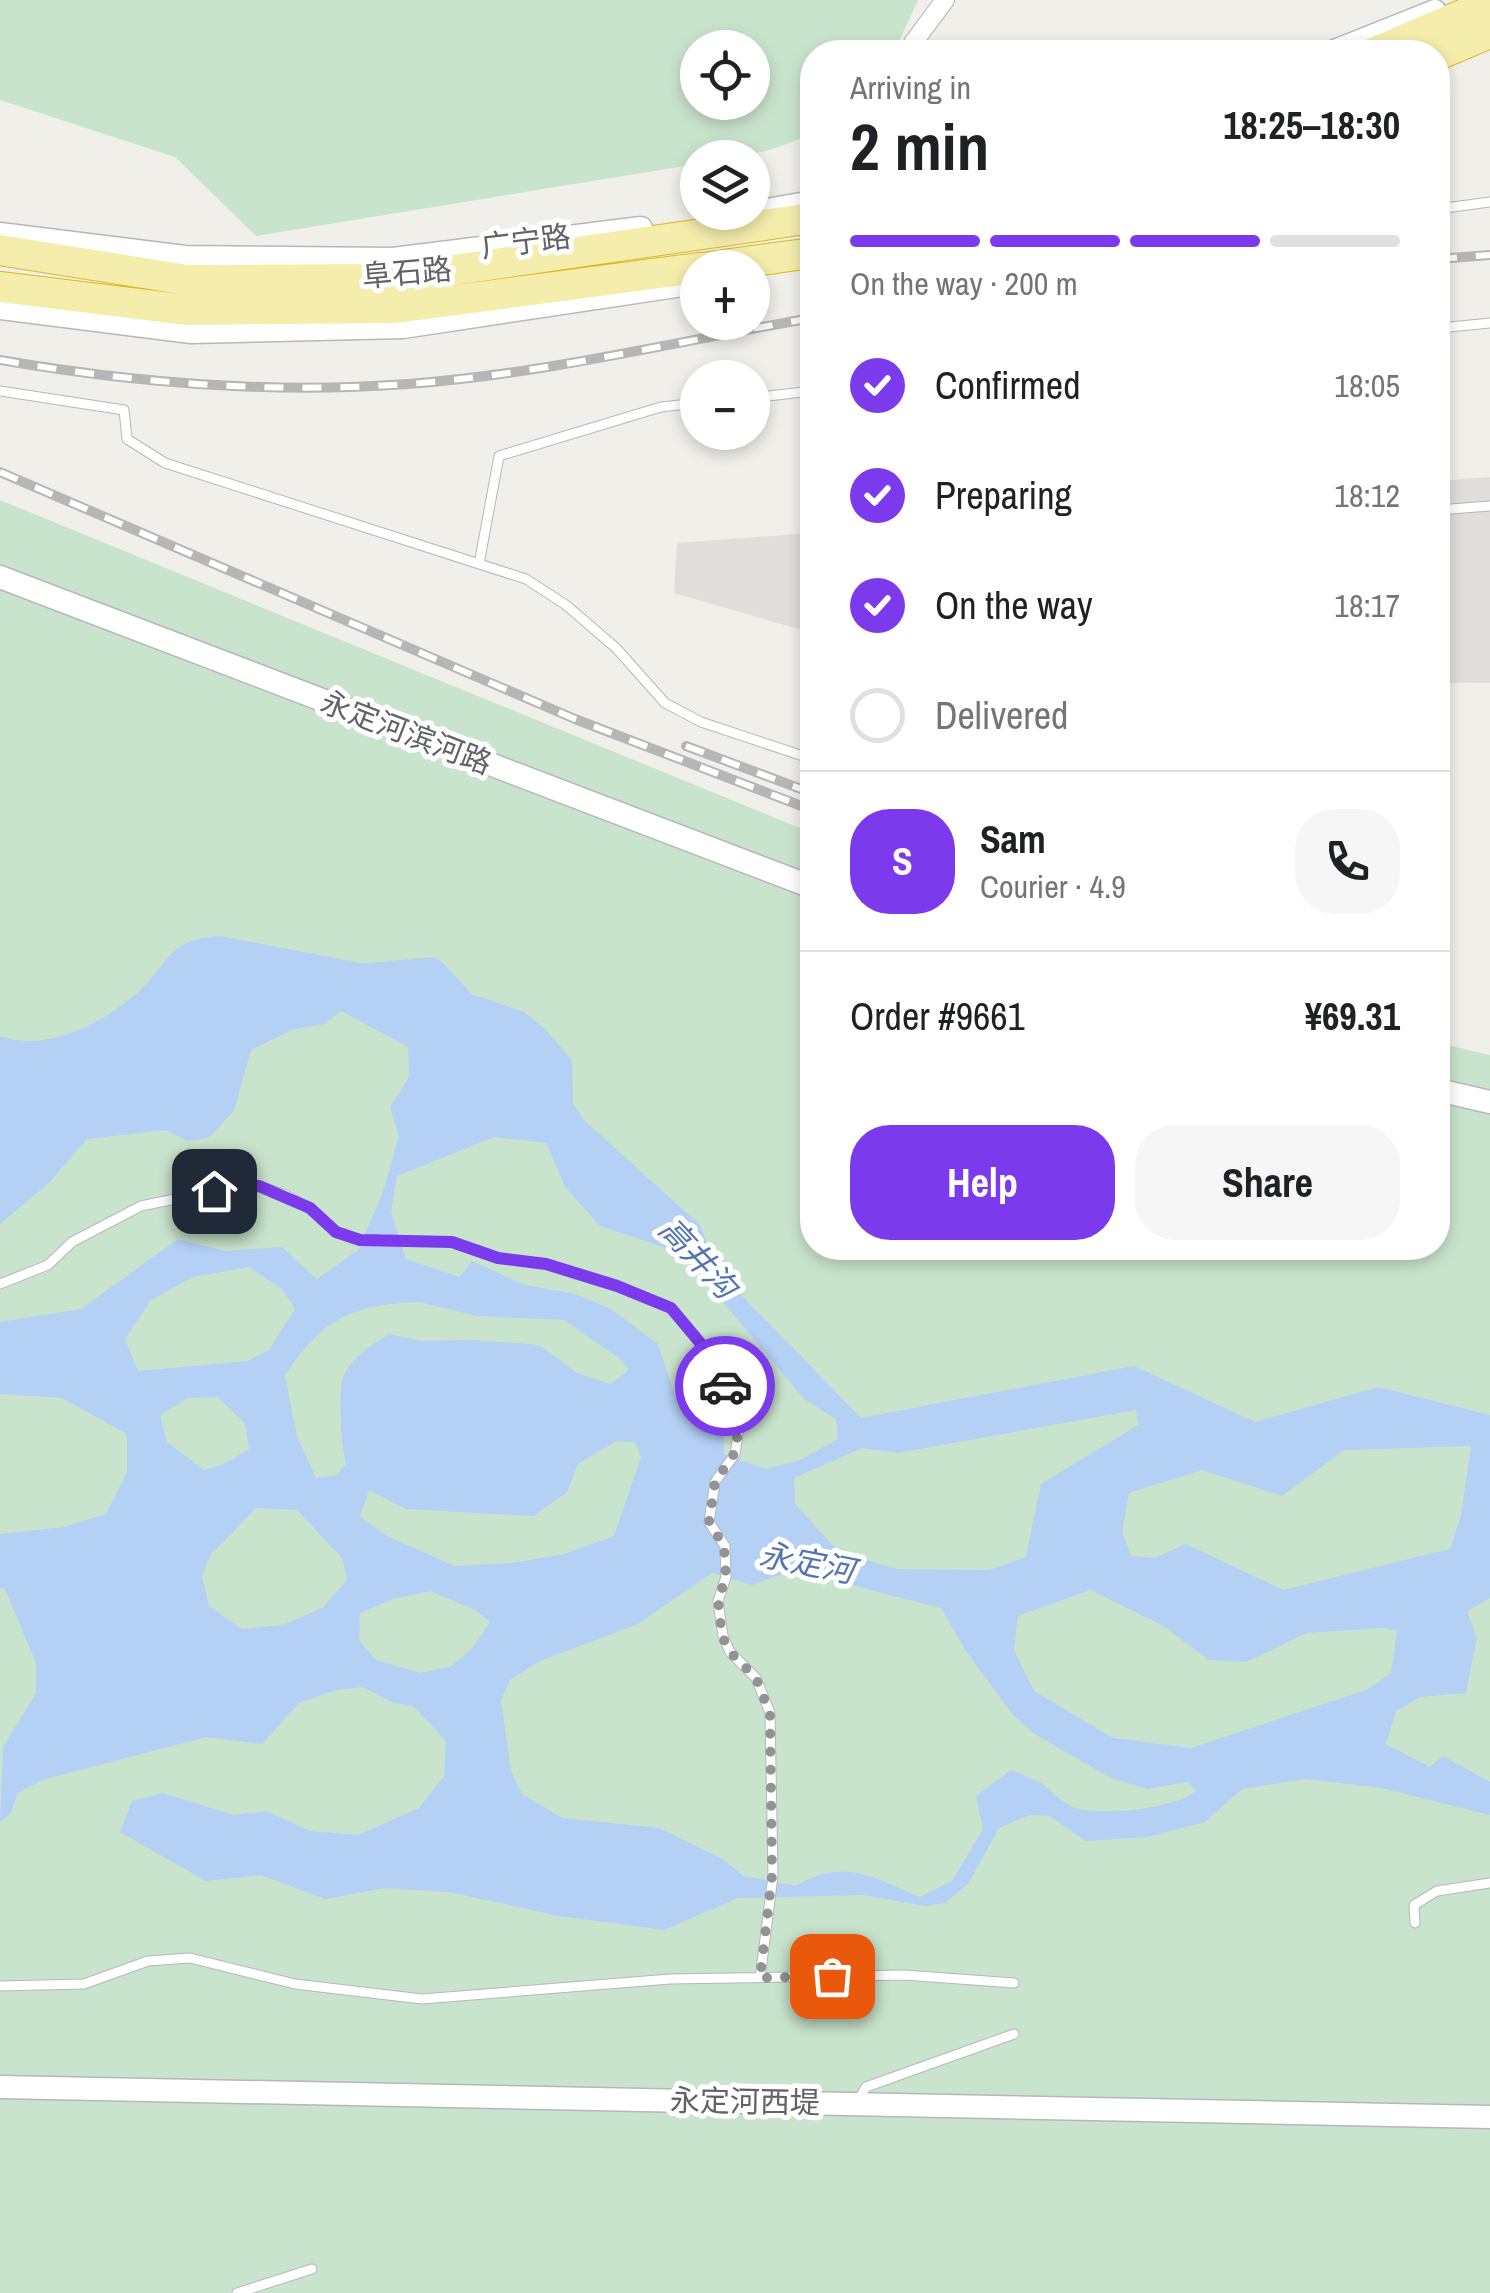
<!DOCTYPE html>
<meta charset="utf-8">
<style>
body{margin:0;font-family:"Archivo Narrow","Noto Sans SC",sans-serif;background:#f6f6f6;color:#202124;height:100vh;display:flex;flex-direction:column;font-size:38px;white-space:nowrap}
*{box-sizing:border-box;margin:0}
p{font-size:32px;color:#757577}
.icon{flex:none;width:55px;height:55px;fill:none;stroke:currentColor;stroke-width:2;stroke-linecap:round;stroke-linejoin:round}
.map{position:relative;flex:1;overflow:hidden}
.drawer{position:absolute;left:800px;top:40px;width:650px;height:1220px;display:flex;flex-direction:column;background:#fff;border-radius:40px;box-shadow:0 5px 15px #0003}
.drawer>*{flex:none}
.tools{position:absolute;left:680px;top:30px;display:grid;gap:20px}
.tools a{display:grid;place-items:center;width:90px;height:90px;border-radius:50%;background:#fff;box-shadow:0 5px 15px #0003;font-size:50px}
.pin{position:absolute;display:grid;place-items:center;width:85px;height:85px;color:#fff;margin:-42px;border-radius:20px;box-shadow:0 5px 15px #0006}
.courier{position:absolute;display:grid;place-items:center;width:100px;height:100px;margin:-50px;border:8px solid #7c3aed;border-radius:50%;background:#fff;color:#222;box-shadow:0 2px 12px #0007}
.summary em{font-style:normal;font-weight:800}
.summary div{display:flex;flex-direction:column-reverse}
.summary{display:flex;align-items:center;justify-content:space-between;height:170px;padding:0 50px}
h1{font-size:65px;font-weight:800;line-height:75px}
.bar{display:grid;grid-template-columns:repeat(4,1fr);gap:15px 10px;align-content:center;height:120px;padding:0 50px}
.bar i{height:12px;border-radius:8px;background:#e0e0e0}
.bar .selected{background:#7c3aed}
.bar p{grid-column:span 4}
.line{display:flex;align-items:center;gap:25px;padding:0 50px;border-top:2px solid #e0e0e0}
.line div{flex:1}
.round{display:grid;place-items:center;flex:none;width:105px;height:105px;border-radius:40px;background:#f6f6f6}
ol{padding:0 50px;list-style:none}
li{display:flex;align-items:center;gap:30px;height:110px}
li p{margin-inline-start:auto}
li .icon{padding:10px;border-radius:50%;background:#7c3aed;color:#fff;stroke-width:4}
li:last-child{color:#757577}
li i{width:55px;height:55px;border:5px solid #e0e0e0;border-radius:50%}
.action{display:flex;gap:20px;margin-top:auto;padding:20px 50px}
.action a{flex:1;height:115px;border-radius:40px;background:#7c3aed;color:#fff;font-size:40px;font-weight:800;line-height:115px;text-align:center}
.action a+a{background:#f6f6f6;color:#202124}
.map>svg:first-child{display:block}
.industrial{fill:#dfdedb}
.green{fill:#c9e4cc;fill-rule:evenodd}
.water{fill:#b4d0f5;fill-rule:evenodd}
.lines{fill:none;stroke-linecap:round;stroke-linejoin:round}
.river{stroke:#b4d0f5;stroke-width:35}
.service-casing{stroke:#b6b7bb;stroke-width:11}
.minor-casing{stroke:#b6b7bb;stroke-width:20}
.tertiary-casing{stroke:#b6b7bb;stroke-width:25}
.trunk-casing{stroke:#dcb81c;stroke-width:32}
.service{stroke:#fff;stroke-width:9}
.minor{stroke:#fff;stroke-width:18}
.tertiary{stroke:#fff;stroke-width:22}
.trunk{stroke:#f4edac;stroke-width:30}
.rail-casing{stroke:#b6b6b7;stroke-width:10}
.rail{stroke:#fff;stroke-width:6;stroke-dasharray:19;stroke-linecap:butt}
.done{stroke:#929394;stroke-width:10;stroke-dasharray:0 18}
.route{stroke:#7c3aed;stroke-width:12}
.labels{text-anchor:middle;stroke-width:10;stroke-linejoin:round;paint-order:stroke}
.street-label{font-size:30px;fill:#606267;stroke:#fff}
.water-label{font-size:32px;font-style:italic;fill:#5475af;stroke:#fff}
</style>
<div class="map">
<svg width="1490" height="2293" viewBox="0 0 1490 2293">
<rect width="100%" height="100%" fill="#f0efe9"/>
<path class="industrial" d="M1490,477V683H1438V481Z
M812,533V633L674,593L677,543Z"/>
<path class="green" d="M0,0H918L894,52H812V133C771,153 743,158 698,158L697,164L256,236L175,157L0,100ZM698,48H752V102H698Z
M0,500L812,833V1248H1438V1043L1490,1055V2293H0Z"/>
<path class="water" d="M220,936L366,964L430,987L484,998L524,1012L544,1028L572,1060L573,1103L584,1120L700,1225L718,1271L861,1418L1134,1366L1255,1422L1378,1387L1490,1415V1598L1467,1611L1477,1638L1466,1693L1420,1697L1396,1711L1386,1744L1430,1767L1443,1756L1490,1782V1815L1382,1788L1305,1779L1242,1789L1205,1822L1147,1837L1086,1841L1049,1816L1029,1815L999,1828L968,1884L945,1903L925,1906L863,1895L738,1898L664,1930L559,1916L449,1892L385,1888L325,1899L261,1875L206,1881L120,1832L132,1801L163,1793L233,1815L266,1811L310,1831L358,1835L419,1808L444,1776L446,1741L413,1706L394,1703L363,1687L336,1690L299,1703L262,1744L206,1737L42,1780L18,1793L10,1814L0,1822L3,1747L36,1693V1663L5,1589L0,1588V1534L64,1527L106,1514L127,1472V1434L62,1398L0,1394V1322L81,1309L178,1239L226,1251L282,1247L317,1279L358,1250L383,1192L399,1136L390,1107L409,1077L408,1047L341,1011L324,1024L292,1030L251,1050L234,1111L208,1138L187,1141L166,1130L87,1139L49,1183L0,1224V1036C47,1053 106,1023 141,989C174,957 168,940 220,936ZM494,1137L546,1143L566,1188L600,1226L666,1248L696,1270L804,1399L836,1419L838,1439L800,1460L766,1469L724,1454L723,1404L706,1399L699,1410L678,1404L658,1344L611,1309L575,1294L525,1285L472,1261L460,1277L406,1259L391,1212L397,1176ZM249,1267L282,1289L295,1309L269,1350L248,1361L138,1371L125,1339L151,1300L193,1277ZM419,1302L477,1316L564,1320L619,1358L629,1370L610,1384L577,1373L539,1345L474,1340L420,1341L389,1334C373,1344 351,1358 343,1377C338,1391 341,1449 346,1464L336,1475L316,1478L297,1437L285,1376C320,1320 353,1304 419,1302ZM217,1397L245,1423L249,1449L224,1464L204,1470L167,1442L160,1415L188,1398ZM1136,1410L1138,1425L1041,1484L1026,1557L989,1570L897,1569L839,1552L795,1504L794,1478L862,1448L897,1453ZM616,1441L635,1442L641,1457L614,1536L564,1554L512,1563L455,1566L389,1537L360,1517L369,1490L406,1509L534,1516L567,1492L578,1464ZM1471,1446L1461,1515L1450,1549L1283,1590L1186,1544L1155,1558L1131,1556L1122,1532L1129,1493L1202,1470L1282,1496L1344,1450ZM256,1508L297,1510L342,1558L347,1580L322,1608L283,1625L242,1629L209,1606L202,1577L211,1554ZM793,1570L941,1608L966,1651L1012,1714L1033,1733L1111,1778L1147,1789L1188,1782L1196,1790C1179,1809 1097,1817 1073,1807C1061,1803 1052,1790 1041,1783C1031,1778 1021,1774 1011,1770L976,1796L983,1829L952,1881L920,1897C872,1877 845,1857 796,1886L744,1876L721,1858L659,1828L563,1818L522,1794L511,1771L501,1700L510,1680L540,1661L638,1624L712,1573L752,1585ZM1090,1590L1162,1625L1209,1660L1246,1662L1307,1633L1382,1628L1397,1631L1391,1673L1366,1690L1191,1748L1113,1738L1034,1691L1014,1650L1018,1616ZM430,1591L475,1610L490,1622L473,1647L452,1666L420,1673L376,1660L359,1640L360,1613L393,1599Z"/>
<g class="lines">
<path class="river" d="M356,982L430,975L477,1025"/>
<defs>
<path id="service" d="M1438,209L1490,202
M1438,253L1442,328
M1440,328L1490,323
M0,391L124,410L127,439L165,463L526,579L566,605L616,648L665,703L701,722L812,759
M752,398L812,391
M1438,510L1490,506
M479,564L499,456L661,407L698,403
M0,1284L48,1265L72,1242L141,1206L214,1191L259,1186L286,1195L310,1209L336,1232L360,1240L452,1242L498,1258L546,1264L617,1285L671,1308L707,1351L728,1392L739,1428L735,1454L715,1482L709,1522L725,1546L726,1577L718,1601L723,1636L730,1652L756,1678L770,1713L773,1876L760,1978
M1415,1923L1414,1905L1437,1891L1490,1883
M0,1986L84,1984L148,1961L190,1958L295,1984L422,1999L670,1979L904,1975L1014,1983
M857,2102L866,2087L1014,2034
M237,2293L312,2269"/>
<path id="minor" d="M910,52L913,43L945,0"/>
<path id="tertiary" d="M1332,52L1435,11
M762,211L812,202
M0,234L185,257L393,259L641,228
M0,308L191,332L403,327L696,283
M0,577L812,887
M1438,1090L1490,1102
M0,2087L1490,2117"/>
<path id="trunk" d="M1375,52L1490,3
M1438,55L1490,33
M0,250L187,280L392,279L812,218
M701,268L812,253
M0,287L187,310L395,308L698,268"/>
</defs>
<use href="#service" class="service-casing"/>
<use href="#minor" class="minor-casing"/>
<use href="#tertiary" class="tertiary-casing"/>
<use href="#trunk" class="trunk-casing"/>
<use href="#service" class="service"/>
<use href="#minor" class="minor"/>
<use href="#tertiary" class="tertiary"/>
<use href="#trunk" class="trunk"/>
<defs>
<path id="rail" d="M1438,259L1490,255
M0,360C134,383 272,394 408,384C544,374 679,341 812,318
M0,472L575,719L812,810
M686,746L812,793"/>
</defs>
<use href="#rail" class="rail-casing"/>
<use href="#rail" class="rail"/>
</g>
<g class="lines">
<path class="done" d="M725,1386L739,1428L734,1454L715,1482L709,1522L724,1546L726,1577L718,1600L722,1636L730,1652L756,1678L770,1714L772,1876L760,1978L832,1976"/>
<path class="route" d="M214,1191L259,1186L310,1208L336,1232L360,1240L452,1242L498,1258L546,1264L617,1286L671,1308L707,1351L725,1386"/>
</g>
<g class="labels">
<g class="street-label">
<text transform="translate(526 242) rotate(-7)" y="10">广宁路</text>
<text transform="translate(407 273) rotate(-5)" y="10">阜石路</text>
<text transform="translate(406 733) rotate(21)" y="10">永定河滨河路</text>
<text transform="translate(745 2102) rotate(1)" y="10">永定河西堤</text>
</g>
<g class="water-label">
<text transform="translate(698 1258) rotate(47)" y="11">高井沟</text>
<text transform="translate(807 1563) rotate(11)" y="11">永定河</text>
</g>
</g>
</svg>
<div class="tools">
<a><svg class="icon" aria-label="locate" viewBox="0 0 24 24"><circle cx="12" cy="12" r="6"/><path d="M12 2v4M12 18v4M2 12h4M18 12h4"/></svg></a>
<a><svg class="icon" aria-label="layers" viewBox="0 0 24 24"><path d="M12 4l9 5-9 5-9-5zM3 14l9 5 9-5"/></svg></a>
<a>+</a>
<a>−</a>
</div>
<div class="pin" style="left:832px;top:1976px;background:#ea580c"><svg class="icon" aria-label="bag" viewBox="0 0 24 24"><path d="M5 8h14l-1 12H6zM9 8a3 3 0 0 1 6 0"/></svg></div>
<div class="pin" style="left:214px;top:1191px;background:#1f2937"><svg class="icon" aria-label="home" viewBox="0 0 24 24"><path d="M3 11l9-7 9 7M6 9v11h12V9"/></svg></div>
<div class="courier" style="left:725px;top:1386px"><svg class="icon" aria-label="car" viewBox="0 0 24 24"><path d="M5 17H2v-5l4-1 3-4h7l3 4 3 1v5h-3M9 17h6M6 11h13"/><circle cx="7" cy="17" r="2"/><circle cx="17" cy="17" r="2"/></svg></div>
<section class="drawer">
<div class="summary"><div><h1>2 min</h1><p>Arriving in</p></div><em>18:25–18:30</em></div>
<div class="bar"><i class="selected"></i><i class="selected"></i><i class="selected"></i><i></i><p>On the way · 200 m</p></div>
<ol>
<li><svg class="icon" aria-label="check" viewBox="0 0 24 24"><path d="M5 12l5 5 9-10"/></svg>Confirmed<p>18:05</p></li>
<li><svg class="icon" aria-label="check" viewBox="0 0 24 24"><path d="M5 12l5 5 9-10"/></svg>Preparing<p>18:12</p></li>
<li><svg class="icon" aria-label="check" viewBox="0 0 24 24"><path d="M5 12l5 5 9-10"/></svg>On the way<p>18:17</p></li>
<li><i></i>Delivered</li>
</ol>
<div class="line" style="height:180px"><b class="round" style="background:#7c3aed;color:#fff">S</b><div><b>Sam</b><p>Courier · 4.9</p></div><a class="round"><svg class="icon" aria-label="phone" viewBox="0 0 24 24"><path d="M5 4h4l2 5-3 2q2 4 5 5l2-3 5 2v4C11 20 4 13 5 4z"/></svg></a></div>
<div class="line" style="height:130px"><div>Order #9661</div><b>¥69.31</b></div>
<div class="action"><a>Help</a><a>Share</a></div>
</section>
</div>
